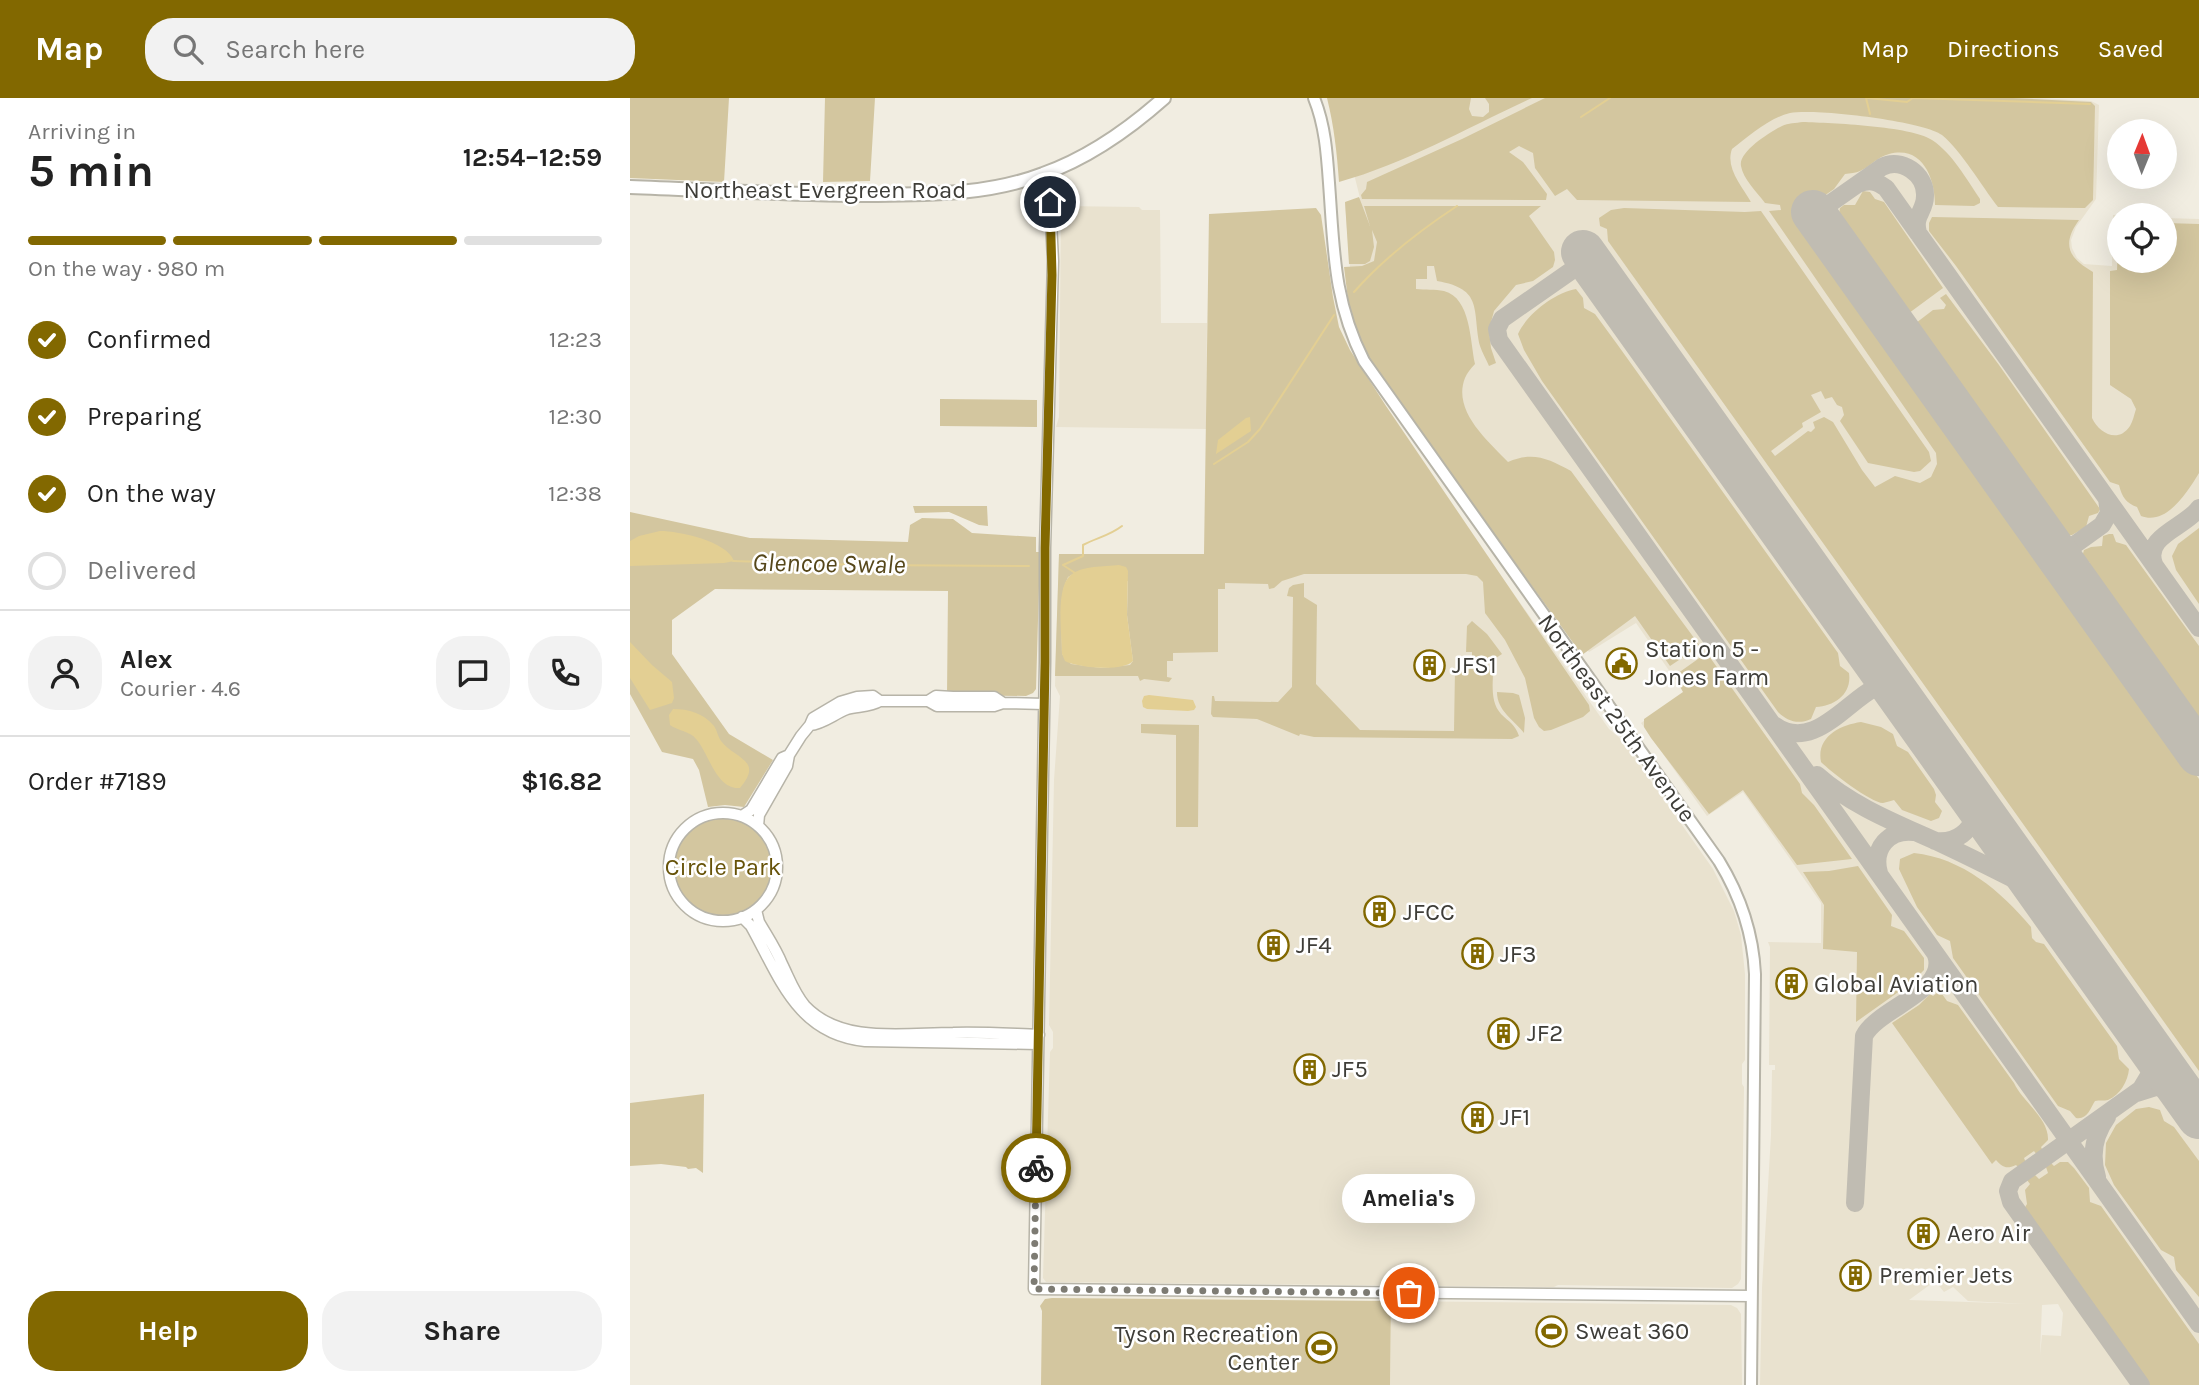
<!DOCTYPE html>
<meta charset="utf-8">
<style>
body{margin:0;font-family:Karla,sans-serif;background:#f2f2f2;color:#222;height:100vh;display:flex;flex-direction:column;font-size:26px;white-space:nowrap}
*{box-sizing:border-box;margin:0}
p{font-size:23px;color:#767676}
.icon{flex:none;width:38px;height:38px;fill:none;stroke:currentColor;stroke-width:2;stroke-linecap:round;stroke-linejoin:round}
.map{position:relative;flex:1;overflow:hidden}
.side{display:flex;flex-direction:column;background:#fff;width:630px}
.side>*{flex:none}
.needle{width:46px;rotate:1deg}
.controls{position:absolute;left:1477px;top:21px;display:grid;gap:14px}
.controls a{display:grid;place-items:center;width:70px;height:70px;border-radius:50%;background:#fff;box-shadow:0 7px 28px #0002;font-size:35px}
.pin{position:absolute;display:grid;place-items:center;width:60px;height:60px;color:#fff;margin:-30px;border:4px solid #fff;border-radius:50%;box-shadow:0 2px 7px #0007}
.courier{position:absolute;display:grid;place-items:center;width:70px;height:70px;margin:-35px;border:5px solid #826800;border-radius:50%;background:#fff;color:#222;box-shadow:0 2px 9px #0007}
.bubble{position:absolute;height:49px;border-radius:24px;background:#fff;box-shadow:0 7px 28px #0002;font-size:23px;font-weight:700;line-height:49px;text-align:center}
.overview em{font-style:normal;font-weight:700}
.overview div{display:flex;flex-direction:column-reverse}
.overview{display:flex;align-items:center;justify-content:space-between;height:119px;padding:0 28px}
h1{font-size:46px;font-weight:700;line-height:52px}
.bar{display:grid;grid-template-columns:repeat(4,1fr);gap:10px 7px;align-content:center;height:84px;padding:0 28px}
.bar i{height:9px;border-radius:5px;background:#e0e0e0}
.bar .current{background:#826800}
.bar p{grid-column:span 4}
.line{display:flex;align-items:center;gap:18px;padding:0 28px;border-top:2px solid #e0e0e0}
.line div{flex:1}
.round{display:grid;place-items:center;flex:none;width:74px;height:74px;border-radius:28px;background:#f2f2f2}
ol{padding:0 28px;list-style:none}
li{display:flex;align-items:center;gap:21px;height:77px}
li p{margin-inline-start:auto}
li .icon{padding:7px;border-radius:50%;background:#826800;color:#fff;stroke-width:4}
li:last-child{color:#767676}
li i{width:38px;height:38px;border:4px solid #e0e0e0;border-radius:50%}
.button{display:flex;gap:14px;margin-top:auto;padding:14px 28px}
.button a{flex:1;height:80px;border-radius:28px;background:#826800;color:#fff;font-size:28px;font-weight:700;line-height:80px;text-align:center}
.button a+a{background:#f2f2f2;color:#222}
header{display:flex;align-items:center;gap:42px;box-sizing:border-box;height:98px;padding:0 35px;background:#826800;color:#fff}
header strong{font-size:33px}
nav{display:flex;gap:38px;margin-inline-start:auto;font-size:24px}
.search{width:490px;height:63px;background:#f2f2f2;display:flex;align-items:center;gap:18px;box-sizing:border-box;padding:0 24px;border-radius:28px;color:#767676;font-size:26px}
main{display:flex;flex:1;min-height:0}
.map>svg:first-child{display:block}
.built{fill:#e9e2cf;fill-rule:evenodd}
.green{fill:#d3c69f;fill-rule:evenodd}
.water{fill:#e3cf93}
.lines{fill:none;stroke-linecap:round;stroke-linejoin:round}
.stream{stroke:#e3cf93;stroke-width:2}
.taxiway{stroke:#c0bcb2;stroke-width:18}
.runway{stroke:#c0bcb2;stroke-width:44}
.tertiary-casing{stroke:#b7b4a8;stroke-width:13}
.secondary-casing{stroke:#b7b4a8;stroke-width:14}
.primary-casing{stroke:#b7b4a8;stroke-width:16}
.tertiary{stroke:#fff;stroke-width:10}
.secondary{stroke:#fff;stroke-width:10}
.primary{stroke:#fff;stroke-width:12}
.done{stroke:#7d7b73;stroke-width:7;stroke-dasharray:0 12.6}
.route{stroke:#826800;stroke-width:9}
.labels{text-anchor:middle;stroke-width:5;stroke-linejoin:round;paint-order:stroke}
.street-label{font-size:24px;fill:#3e3d38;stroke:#fff}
.poi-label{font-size:24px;fill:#3e3d38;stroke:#fff;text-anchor:start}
.park-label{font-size:24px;fill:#675309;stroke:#fff}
.water-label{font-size:26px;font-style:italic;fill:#56471a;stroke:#fff}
</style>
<header>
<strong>Map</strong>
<div class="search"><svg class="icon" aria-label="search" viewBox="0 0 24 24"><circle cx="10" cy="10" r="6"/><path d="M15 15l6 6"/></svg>Search here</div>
<nav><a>Map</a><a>Directions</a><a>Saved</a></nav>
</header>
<main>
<section class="side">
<div class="overview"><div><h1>5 min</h1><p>Arriving in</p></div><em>12:54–12:59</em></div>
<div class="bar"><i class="current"></i><i class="current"></i><i class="current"></i><i></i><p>On the way · 980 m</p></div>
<ol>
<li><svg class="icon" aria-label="check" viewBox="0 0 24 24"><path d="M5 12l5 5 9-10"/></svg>Confirmed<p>12:23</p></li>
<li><svg class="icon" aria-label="check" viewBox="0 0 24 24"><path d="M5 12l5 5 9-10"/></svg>Preparing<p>12:30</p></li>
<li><svg class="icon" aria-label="check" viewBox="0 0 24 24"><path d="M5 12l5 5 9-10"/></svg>On the way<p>12:38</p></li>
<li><i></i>Delivered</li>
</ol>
<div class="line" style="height:126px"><a class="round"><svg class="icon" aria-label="person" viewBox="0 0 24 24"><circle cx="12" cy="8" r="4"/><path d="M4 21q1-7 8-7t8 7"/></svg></a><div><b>Alex</b><p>Courier · 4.6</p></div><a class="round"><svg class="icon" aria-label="chat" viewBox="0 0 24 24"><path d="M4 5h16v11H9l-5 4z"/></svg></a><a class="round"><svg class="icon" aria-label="phone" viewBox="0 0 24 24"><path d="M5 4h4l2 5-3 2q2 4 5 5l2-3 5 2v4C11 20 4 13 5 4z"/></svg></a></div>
<div class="line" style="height:91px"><div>Order #7189</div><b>$16.82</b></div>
<div class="button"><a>Help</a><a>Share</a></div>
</section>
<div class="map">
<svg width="1569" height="1287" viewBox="0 0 1569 1287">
<rect width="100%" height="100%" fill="#f1ede1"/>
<path class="built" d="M705,0H1408L1461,3L1469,7L1466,101L1446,129L1441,142L1442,150L1447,160L1454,166L1482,168L1483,117H1494H1489V163H1535V120L1569,121V1287H1130L1132,1190L1141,1037L1142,972H1145V967H1139L1140,849L1138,844L1191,845V805L1113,694L1077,718L1011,625L1054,594L1006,525L959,554L777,297L720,169L715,105L730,100ZM1305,1183L1314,1194L1323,1189L1338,1203L1397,1206L1279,1202ZM1428,1206L1433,1215L1431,1238L1412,1237L1410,1257L1412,1207Z
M431,108L509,109L512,112H530L531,225H577L576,331L426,329L429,319Z
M429,456L860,462L979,631L992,642L1083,771L1104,813L1111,837L1115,876V962L1112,966V986L1114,989L1111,1181L1108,1186L1102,1190L928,1187L924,1189L416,1184L413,1180L420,954L423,950V934L419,927L424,682L430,598L425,588Z
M761,1203L1101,1207L1107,1210L1111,1216L1112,1287H760Z"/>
<path class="green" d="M0,0H99L94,84L0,80Z
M195,0H245L240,83L193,84Z
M697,0H841L839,11L842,18L853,19L859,14V6L855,0H902C838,29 777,65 709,84C707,55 704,28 697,0Z
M915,0H1383L1461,4L1465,8L1463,102L1455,110L1368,109C1351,87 1332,54 1312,37C1294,23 1184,10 1160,15C1139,20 1119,38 1102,51C1095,70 1112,88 1121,104L947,102L937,91L925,98L905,70L903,55L889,48L879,54L893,64L917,96L916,102L732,101L731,97L736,91L737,84L832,41Z
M1173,24C1201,25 1281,28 1302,42C1322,55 1337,82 1350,101V105L1344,108L1305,107C1305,81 1293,47 1259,56C1247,59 1241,68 1230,73C1226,75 1220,75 1215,76L1204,91L1168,116L1569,681V973L978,143L977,131L970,128L969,120L981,112L994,110L1115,114L1131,113L1299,354L1301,363L1290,373L1284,374L1238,365L1210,323L1214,317L1212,309L1207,307L1202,299L1195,301L1191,293L1181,297L1191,314L1172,325L1173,329L1141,353L1145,358L1178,333L1181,334L1185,330L1183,324L1194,319L1203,324L1232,372L1245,389L1265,378L1290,385L1301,379L1307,366L1306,355L1139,113L1151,112L1150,107L1135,105C1127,94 1113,81 1111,68C1108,54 1140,34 1152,28C1158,25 1166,25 1173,24Z
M1233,93L1240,94L1245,101L1254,104L1313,190L1275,218L1215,134V122L1209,116L1210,110L1214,107H1225Z
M729,99L740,128L734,108H911L899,118L924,154L925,162L923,169L903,183L886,187L864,213L859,232L861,250L866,265L859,268C856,261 852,254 850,248C842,212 854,191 807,183L804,168H797V181H786V191C795,192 805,191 814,193C841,200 840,243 845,266C841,270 837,275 835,280C822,313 858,343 878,364C903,353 919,361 941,373L1070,548L1040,568L1005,518L952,557L749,277L730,245L719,210L714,169L732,168L744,163L747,144L742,132L744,149L740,163L735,166H719L715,104Z
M686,110L691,117L703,199L709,229L720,252L756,308L959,607L960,613L953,619L921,632L914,633L909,629L904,620L895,580L875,542L855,515L853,484L847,478L836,476H674L652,483L644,490L639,491L638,486L595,485V491H588V554L543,555V563H537V579L542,580L539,584L514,581L510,583L508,578H425L429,456H574L579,116ZM445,475L498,483L497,517L503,563L500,567L471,570L441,566L432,556L431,506L434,489L438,479Z
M1302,119L1449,122C1431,147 1439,160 1463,174L1462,320C1469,335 1488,346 1500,328C1503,323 1504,317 1506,311L1501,301L1480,287V173L1487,172L1489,123V163H1535V125L1569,126V375C1558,393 1537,428 1511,418L1507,409C1496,405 1492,399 1489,387L1480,384L1326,168L1299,133V125Z
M946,191L953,200L954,210L965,216L987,246L1208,555L1210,568L1219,575C1222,596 1205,608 1186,609L1181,621C1168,627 1157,623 1148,614L912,283L894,252L888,236C897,216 924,195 946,191Z
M1316,196L1369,267L1470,411L1468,415L1459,418L1456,429L1442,437H1438L1431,426L1421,423L1282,228L1303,212L1314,211L1316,207L1310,200Z
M310,301L407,302V329L310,328Z
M283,408H357L358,428L349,427L319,414L285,415Z
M0,414L120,440L278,444L280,427L292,420L323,421L342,435L406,439V454H410L406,591L403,595L396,598L317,597L318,493L85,491L42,522V556L99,636L143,662L114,709L95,707L78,709L69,672L63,661L32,654L0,596Z
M1569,430V506L1546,472L1542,458L1548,446Z
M1479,436H1483L1486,444L1496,447L1569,548V630L1470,493L1458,473L1460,465L1452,459L1454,452L1461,449L1472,448L1473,438Z
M674,485V499L687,507L686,586L730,632L824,633L825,571H863C863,586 860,604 871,616C879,624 885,626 889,638L882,641L684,639L670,636L669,638L627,621L583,619L581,616L582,598H584L585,603L648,604L662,589L663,499L657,498L659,490L663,487Z
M842,523L857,536L872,556L860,564L842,565V554H836L837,528Z
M1075,556L1079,558L1170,686L1172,695L1184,707L1222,761L1167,767L1113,692L1079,716L1021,640L1014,629V621L1053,594L1044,578Z
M867,594L883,595L889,597L895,620L894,635C884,622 867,613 867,594Z
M1231,624L1251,629L1263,636L1267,648L1278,654L1304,691L1306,697L1305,704L1312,713L1309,720L1301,723L1272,712L1264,702C1261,703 1257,704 1253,705C1241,705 1200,673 1191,664C1186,639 1210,627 1231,624Z
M511,626L569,627L568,729H546V637L511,635Z
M42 769a51 51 0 1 1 102 0a51 51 0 1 1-102 0Z
M1284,755C1332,760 1371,793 1401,829L1402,840L1406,844L1414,846L1487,948L1489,961L1499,971C1498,983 1490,997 1478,1002C1474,1003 1469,1002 1465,1003C1460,1011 1457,1022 1446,1020L1440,1013L1428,1008L1323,860L1320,843L1307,837L1287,809L1269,771L1270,761Z
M1228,768L1262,817L1261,828L1274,833L1294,860V872L1281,885L1226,924L1227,854L1193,851L1194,807L1173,774L1199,773Z
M1307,895L1312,896L1317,903L1328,907L1384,985C1392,1003 1419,1020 1418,1042L1411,1049L1413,1053L1407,1057L1404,1053L1394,1060L1396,1065L1389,1070L1386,1067C1377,1071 1373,1070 1366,1062L1362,1066L1262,925L1289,907L1300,896L1303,898Z
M74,996L73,1075L66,1070L58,1071L56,1069L31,1066L0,1068V1005Z
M1519,1009L1530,1012L1534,1023L1544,1029L1569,1063V1199L1546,1172L1544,1159L1531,1152L1484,1087L1475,1067L1476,1045L1486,1027L1506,1011Z
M1430,1064H1438L1444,1070L1459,1090L1460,1104L1471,1108L1569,1246V1287H1518L1394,1111L1397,1106L1395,1092L1400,1086L1397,1082L1405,1077L1409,1081L1418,1075L1416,1069L1421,1065L1424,1068Z
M422,1200L761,1203L760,1287H411L412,1213L410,1208L415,1201Z"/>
<path class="water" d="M620,319L621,333L586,356L588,342L616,320Z
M30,433C49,433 97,443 104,463L94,465L0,468V443L9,438Z
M489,467L496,469L498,473L497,517L503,563C493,574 448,570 435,563L432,556C432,538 425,489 441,477C453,467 474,469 489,467Z
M0,544L22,567L42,584L44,600L42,605L20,612L0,580Z
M519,597L563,602L566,609L564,612L558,613L517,611L513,609L512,603L514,598Z
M43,611C59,611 73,615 84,628C87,632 88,639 91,643C105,661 134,662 110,690C86,692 79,655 66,641C60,633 48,633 40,627L39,617Z"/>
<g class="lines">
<path class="stream" d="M1236,0L1240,16
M1238,0L1277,4L1283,0L1460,6
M951,19L980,0
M724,194C754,160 789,133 827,108
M584,366L618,344L630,331L704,217
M103,463L232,467L399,468
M433,467L453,458V447C466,440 479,438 492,428
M433,467L445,475"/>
<path class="taxiway" d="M1228,86C1239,81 1247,83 1256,90L1569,530
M1185,116L1252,69C1271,59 1296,76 1295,98C1295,114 1283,117 1288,135
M958,161L872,221L867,231L869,242L1569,1226
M1429,458L1472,427L1479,415L1477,401
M1524,466C1513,438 1556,429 1569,410
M1144,627C1182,655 1215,605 1246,589L1256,588L1266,594
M1187,677C1222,708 1266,725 1308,744C1342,760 1376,777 1409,794
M1305,743C1330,746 1339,731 1351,713
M1249,775C1242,750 1259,731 1284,734
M1507,995L1526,989L1551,994
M1467,1079C1460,1057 1464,1037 1477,1019
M1225,1105L1234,938C1248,910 1319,893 1306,857
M1511,1287L1381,1104L1378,1093L1382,1083L1511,991L1520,976L1522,953"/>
<path class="runway" d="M1183,114L1569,656
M953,154L1569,1019"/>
<defs>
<path id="tertiary" d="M412,77L418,91L420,104L423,163L415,450V564L404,1191L1121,1198
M298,603L307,608H364L373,605L414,606
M180,627C193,626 204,616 217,611C228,608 240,609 250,603H298L306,598L323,599H364L373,605
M39 769a54 54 0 1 1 108 0a54 54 0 1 1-108 0Z
M112,718L121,712L152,660L159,657
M128,728L129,717L157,668L159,657L171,638L180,627L183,620L210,604L227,599L243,598L250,603
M126,812L129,824C137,838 146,851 152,866C159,880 164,895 175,908C212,947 275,935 323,935C352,934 380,936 409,937
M112,819L121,828C150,880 167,936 235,943L408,946"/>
<path id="secondary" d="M684,0C695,27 697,56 699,85C704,151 703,202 734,263L1089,763C1111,799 1123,835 1125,876L1121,1287"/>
<path id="primary" d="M0,89C82,92 163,97 245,97C302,96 358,97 413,76C458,60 498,32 534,0"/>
</defs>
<use href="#tertiary" class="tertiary-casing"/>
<use href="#secondary" class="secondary-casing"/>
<use href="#primary" class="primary-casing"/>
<use href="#tertiary" class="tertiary"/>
<use href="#secondary" class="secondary"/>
<use href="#primary" class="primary"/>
</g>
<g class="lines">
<path class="done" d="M406,1070L404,1191L779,1195"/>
<path class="route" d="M406,1070L415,564V450L422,177L420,104"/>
</g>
<defs>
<symbol id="civic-ring" viewBox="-11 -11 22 22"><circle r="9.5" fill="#fff" stroke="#826800" stroke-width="1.5"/><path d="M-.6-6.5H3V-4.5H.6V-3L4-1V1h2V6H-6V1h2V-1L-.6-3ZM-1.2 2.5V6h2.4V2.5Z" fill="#826800"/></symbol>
<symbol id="building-ring" viewBox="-11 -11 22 22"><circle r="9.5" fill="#fff" stroke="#826800" stroke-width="1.5"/><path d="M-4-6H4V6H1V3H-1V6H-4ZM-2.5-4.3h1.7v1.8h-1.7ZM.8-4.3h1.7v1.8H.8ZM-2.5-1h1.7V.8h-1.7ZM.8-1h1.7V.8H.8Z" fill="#826800"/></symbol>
<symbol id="stadium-ring" viewBox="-11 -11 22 22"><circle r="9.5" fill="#fff" stroke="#826800" stroke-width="1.5"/><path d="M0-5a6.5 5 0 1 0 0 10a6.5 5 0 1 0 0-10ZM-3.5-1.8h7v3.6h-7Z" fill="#826800"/></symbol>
</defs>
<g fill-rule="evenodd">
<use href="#civic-ring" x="974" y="548" width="35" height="35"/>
<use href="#building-ring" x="782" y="550" width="35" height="35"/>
<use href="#building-ring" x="732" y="796" width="35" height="35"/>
<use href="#building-ring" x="626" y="830" width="35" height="35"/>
<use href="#building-ring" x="830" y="838" width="35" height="35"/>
<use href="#building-ring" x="1144" y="868" width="35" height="35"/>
<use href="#building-ring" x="856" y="918" width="35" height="35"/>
<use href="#building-ring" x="662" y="954" width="35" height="35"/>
<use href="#building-ring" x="830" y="1002" width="35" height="35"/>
<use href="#building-ring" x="1276" y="1118" width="35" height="35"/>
<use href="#building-ring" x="1208" y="1160" width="35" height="35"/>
<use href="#stadium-ring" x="904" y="1216" width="35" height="35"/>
<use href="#stadium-ring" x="674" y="1232" width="35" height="35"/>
</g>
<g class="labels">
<g class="street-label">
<text x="195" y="100">Northeast Evergreen Road</text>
<text transform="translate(987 620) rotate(54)" y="8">Northeast 25th Avenue</text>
</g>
<g class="poi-label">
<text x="1015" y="559">Station 5 -<tspan x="1015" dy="28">Jones Farm</tspan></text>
<text x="822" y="575">JFS1</text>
<text x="773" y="822">JFCC</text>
<text x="666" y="855">JF4</text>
<text x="870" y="864">JF3</text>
<text x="1184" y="894">Global Aviation</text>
<text x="897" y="943">JF2</text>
<text x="702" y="979">JF5</text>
<text x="870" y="1027">JF1</text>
<text x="1317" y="1143">Aero Air</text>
<text x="1249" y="1185">Premier Jets</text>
<text x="945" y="1241">Sweat 360</text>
<text x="669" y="1244" text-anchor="end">Tyson Recreation<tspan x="669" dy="28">Center</tspan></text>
</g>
<g class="park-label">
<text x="93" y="777">Circle Park</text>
</g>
<g class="water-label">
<text transform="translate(199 465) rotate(1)" y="9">Glencoe Swale</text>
</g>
</g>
</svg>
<div class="controls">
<a><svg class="needle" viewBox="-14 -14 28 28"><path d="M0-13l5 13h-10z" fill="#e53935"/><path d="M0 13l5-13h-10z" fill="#767676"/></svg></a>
<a><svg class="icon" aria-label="locate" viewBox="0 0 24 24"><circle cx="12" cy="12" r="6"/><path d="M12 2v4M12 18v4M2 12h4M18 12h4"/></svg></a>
</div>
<div class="pin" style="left:779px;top:1195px;background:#ea580c"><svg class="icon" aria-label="bag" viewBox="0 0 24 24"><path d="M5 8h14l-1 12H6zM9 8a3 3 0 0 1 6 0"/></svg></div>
<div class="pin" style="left:420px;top:104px;background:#1f2937"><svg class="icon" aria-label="home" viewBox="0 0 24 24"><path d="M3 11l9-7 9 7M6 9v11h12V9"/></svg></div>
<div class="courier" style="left:406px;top:1070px"><svg class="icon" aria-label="bike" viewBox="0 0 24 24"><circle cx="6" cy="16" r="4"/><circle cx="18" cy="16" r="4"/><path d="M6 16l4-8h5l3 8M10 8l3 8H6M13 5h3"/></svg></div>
<div class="bubble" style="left:712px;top:1076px;width:133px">Amelia's</div>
</div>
</main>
